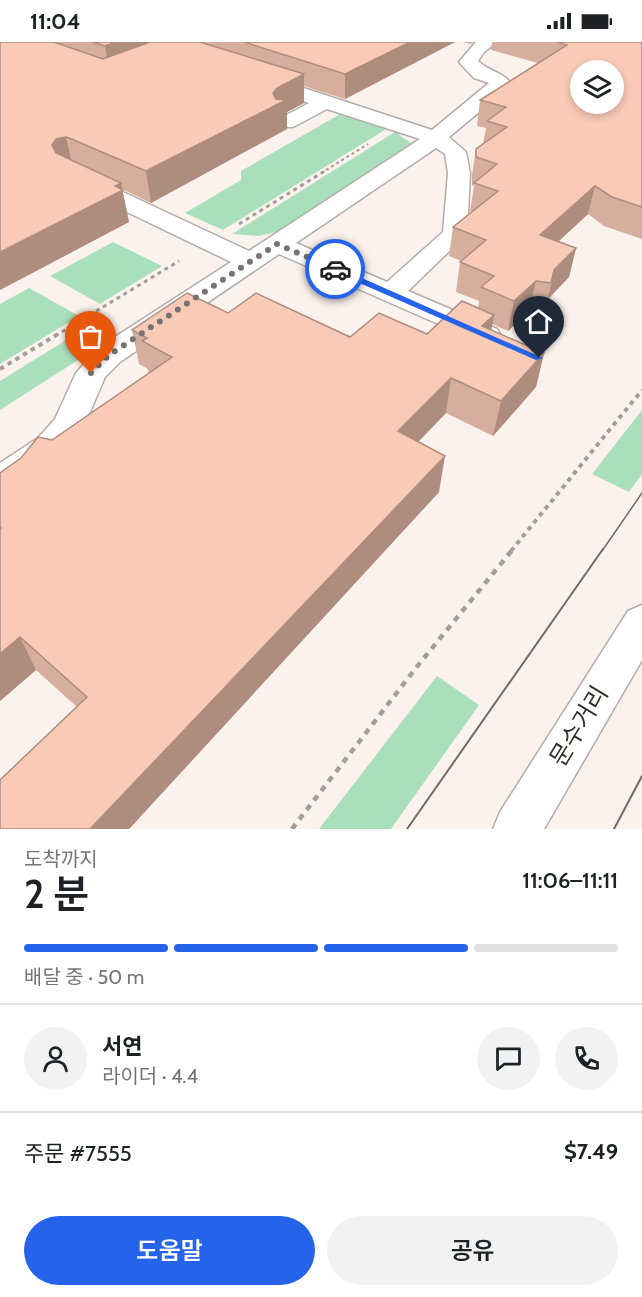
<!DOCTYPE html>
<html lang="ko">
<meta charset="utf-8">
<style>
body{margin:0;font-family:Cabin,"Noto Sans KR",sans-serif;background:#f2f2f2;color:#202124;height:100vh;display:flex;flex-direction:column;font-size:22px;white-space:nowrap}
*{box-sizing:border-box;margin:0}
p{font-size:20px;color:#757577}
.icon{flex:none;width:33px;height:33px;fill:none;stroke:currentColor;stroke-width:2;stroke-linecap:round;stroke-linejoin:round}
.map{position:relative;height:787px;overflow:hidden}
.panel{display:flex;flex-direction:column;background:#fff;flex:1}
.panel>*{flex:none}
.controls{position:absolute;left:570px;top:18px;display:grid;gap:12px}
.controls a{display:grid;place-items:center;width:54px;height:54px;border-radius:50%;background:#fff;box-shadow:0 3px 9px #0003;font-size:30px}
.pin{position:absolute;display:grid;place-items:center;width:51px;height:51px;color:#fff;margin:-62px -26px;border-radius:50% 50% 50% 0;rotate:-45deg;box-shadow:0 0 6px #0007}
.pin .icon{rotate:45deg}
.courier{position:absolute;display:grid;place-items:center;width:60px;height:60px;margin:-30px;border:4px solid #2563eb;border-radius:50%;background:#fff;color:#222;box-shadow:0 2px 8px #0007}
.headline em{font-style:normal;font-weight:600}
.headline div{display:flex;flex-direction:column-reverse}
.headline{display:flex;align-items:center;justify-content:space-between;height:102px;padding:0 24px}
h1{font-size:39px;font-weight:600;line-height:45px}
.bar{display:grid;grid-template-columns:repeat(4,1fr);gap:9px 6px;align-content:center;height:72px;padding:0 24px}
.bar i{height:8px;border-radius:4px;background:#e0e0e0}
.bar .on{background:#2563eb}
.bar p{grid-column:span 4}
.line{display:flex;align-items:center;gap:15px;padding:0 24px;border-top:2px solid #e0e0e0}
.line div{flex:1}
.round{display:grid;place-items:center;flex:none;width:63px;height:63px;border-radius:32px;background:#f2f2f2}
.cta{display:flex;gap:12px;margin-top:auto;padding:12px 24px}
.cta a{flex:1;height:69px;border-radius:36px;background:#2563eb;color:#fff;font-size:24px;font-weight:600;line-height:69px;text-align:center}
.cta a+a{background:#f2f2f2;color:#202124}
.status{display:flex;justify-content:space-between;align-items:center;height:42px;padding:0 30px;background:#fff;direction:ltr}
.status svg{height:16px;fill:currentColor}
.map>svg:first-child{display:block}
.green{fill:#aadfbb}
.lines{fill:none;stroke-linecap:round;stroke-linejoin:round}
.street-casing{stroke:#b4aca7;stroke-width:3}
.primary-casing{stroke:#b4aca7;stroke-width:3}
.path-far3{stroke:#a49d9a;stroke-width:2;stroke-dasharray:3 3;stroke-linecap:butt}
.path-far2{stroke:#a49d9a;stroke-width:3;stroke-dasharray:4 4;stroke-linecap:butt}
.path-far1{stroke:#a49d9a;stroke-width:4;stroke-dasharray:4.5 4.5;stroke-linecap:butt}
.path{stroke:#a49d9a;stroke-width:4.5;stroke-dasharray:6 6;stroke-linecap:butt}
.street{fill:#fff;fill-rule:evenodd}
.primary{fill:#fff;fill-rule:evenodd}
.tram-far1{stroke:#716b69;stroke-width:1.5}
.tram{stroke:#716b69;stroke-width:2}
.wall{fill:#d6ae9d}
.shaded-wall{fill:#ae8d7f}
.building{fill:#f9cab6;stroke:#ae8d7f;stroke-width:1.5;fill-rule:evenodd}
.route{fill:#2563eb}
.done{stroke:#787370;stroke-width:6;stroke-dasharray:0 10.8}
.labels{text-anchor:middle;stroke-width:5;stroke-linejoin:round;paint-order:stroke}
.near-street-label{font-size:24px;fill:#312e2c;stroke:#fff}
</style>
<div class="status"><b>11:04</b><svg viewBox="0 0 49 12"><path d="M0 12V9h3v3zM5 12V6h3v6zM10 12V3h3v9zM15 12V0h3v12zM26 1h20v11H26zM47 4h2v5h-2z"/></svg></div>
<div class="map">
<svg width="642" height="787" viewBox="0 0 642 787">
<rect width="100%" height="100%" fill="#fcf2ed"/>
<path class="green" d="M342,71L388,86L223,188L185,171L241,138V129Z
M395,90L414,103L285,188L259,194L232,192Z
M113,200L162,224L100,262L50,234Z
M29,246L79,274L0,322V262Z
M92,282L114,295L0,368V339Z
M642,368V432L629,450L592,432Z
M437,634L479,663L391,787H319Z"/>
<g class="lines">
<defs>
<path id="street" d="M476,0H497L484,10L478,19C487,28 503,31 509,39L501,52L449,95L466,110L470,131L467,192L408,249L497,287L501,293L497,299L487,302L477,299L279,212L120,320L105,335L81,391L62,412L12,447L0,451V421L38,396L55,377L76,331L98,306L231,220L77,146L74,141L77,136L85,134L93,136L249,209L420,97L327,67L293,85H279L276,81L279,77L309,61L256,43L254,39L256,35H270L432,88L489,41L474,36L459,20ZM436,106L445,112L448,131L443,190L387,240L296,201Z"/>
<path id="primary" d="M642,563V618L544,787H493L500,770L628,569Z"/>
</defs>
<use href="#street" class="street-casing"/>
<use href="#primary" class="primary-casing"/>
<path class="path-far3" d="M326,128L368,102"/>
<path class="path-far2" d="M239,182L328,127
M55,294L179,219"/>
<path class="path-far1" d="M0,327L58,292
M511,509L642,348"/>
<path class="path" d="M292,787L415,627L513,507"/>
<use href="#street" class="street"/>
<use href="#primary" class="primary"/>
<path class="tram-far1" d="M602,509L642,451"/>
<path class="tram" d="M407,787L603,507
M614,787L642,734"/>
</g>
<path class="wall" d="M0,0H455L345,57L304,44V61L287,70V87L151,161L122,147L129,180L0,248Z
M462,0H474L471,2Z
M492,0H642V197L604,184L588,172L559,199L576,206L569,235L548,257L544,271L529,269L508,289L492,282L491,288L544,311L536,345L493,394L446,371L418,400L439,450L129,787H0L77,665L36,628L0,659V431L52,398L149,332L148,327L139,322L132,288L228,271L350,295L427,292L478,266L479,259L456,250L460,220L461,219L449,214L453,185L472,170L470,169L474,144L472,143V134L476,107L483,102L486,86L477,84L480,58L538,21L491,8Z"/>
<path class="shaded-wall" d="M116,0H179L109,29L105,4Z
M410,0H455L345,57V32Z
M304,32V61L287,70V87L151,161L146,129L273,51L277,46Z
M66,95L73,126L63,128L52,103L56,97Z
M121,141L129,180L0,248V210Z
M595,144L588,172L534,222L540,193Z
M576,206L569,235L548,257L554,228Z
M536,239L529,269L508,289L514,259Z
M494,273L488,308L482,284Z
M544,311L536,345L493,394L501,359Z
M451,336L446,371L394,425L398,389Z
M445,414L439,450L129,787H90Z
M20,595L36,628L0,659V612Z"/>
<path class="building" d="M0,0H54L103,17L150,0H200L304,32L277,46L273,51L276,57L286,58L146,129L74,98L66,95L56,97L52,103L56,111L121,141L115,144L123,148L0,210Z
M92,0H116L105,4Z
M244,0H410L345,32Z
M556,0H642V165L612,155L595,144L540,193L576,206L554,228L551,241L536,239L514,259L481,245L494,234L460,220L486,198L453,185L498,149L474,141L497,122L476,115V107L507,85L487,79L506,65L480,58L567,3ZM580,28H614V62H580Z
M187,251L228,271L256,251L350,295L379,271L427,292L462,259L494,273L482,284L544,311L501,359L451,336L398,389L445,414L90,787H0V738L87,655L20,595L0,612V487L1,486L0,485V431L21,416L38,395L52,398L172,315L142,299L147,296L132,288Z"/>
<path class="route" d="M332,225H337L543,316L536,318L332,229Z"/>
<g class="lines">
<path class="done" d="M91,331L109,313L277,202L335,227"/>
</g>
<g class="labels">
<g class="near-street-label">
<text transform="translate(579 684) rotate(-59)" y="8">문수거리</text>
</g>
</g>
</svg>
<div class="controls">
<a><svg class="icon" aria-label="layers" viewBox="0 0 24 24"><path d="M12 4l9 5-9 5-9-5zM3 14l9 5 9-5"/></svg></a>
</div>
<div class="pin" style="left:91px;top:331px;background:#ea580c"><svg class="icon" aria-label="bag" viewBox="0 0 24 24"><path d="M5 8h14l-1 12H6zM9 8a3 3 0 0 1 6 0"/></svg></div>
<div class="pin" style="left:539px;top:316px;background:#1f2937"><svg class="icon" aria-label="home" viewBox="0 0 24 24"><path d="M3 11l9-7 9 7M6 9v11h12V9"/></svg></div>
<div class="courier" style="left:335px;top:227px"><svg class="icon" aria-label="car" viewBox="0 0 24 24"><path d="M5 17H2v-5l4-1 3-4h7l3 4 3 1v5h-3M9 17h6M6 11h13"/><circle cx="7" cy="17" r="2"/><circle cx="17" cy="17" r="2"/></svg></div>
</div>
<section class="panel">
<div class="headline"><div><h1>2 분</h1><p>도착까지</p></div><em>11:06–11:11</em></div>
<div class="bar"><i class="on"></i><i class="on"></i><i class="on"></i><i></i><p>배달 중 · 50 m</p></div>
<div class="line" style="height:108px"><a class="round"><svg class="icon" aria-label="person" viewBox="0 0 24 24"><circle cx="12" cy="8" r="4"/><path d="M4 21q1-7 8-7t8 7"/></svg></a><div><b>서연</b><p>라이더 · 4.4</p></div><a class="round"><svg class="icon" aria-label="chat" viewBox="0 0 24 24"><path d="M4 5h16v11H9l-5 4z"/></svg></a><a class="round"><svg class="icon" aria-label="phone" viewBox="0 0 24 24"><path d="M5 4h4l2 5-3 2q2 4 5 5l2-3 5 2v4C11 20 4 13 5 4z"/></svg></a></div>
<div class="line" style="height:78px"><div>주문 #7555</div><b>$7.49</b></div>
<div class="cta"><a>도움말</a><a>공유</a></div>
</section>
